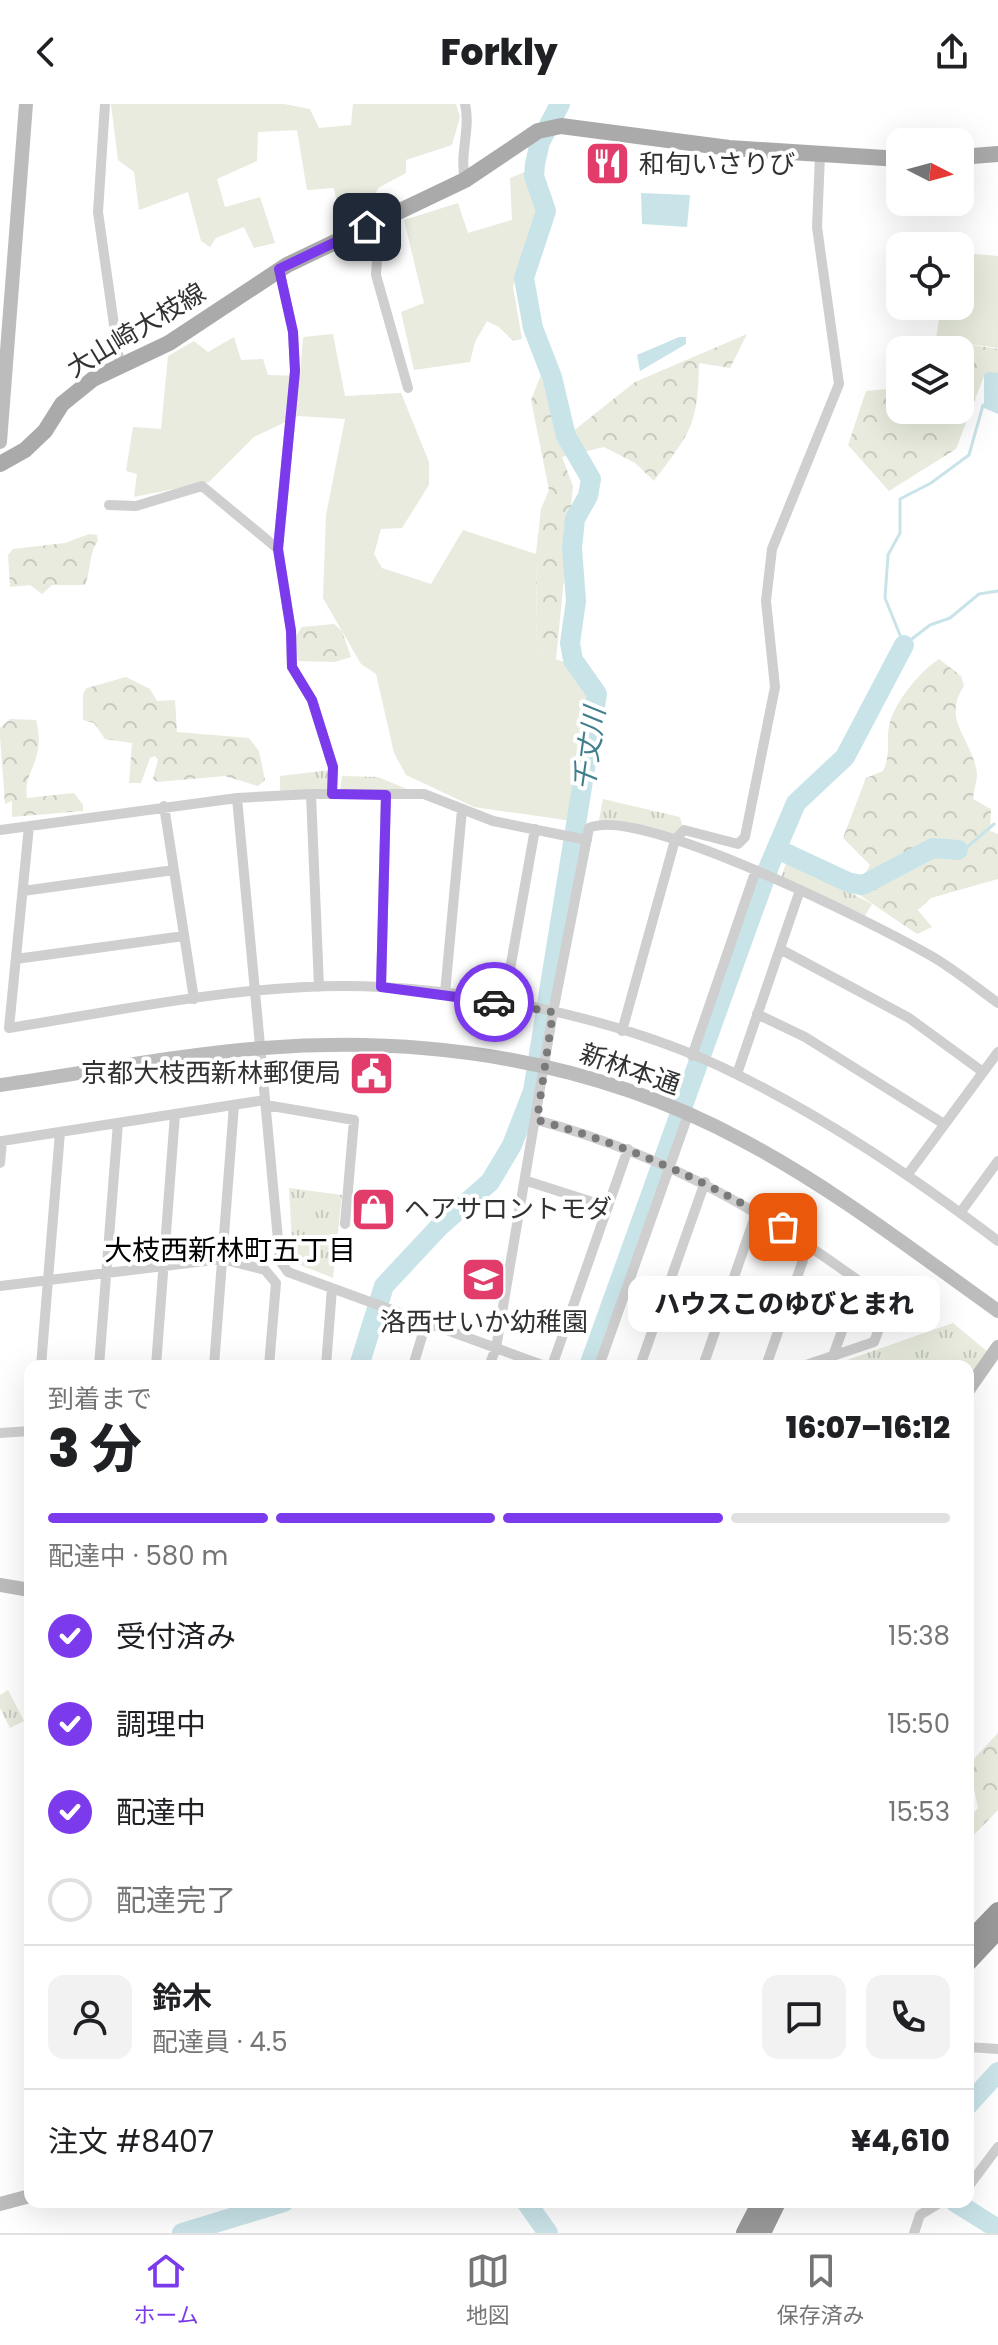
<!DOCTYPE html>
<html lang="ja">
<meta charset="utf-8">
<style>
body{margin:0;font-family:Poppins,"Noto Sans JP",sans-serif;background:#f2f2f2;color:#202124;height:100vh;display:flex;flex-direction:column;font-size:30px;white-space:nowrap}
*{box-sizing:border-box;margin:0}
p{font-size:26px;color:#757577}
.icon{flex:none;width:44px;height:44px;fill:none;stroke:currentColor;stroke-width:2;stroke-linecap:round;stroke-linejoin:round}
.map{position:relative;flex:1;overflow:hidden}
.sheet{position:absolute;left:24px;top:1256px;width:950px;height:848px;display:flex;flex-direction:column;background:#fff;border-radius:16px;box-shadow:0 8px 32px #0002}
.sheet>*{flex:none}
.needle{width:52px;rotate:96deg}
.controls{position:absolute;left:886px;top:24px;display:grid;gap:16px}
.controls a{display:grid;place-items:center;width:88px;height:88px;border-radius:16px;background:#fff;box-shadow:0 8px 32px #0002;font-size:40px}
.pin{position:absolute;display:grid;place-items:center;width:68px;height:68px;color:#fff;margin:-34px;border-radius:16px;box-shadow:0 4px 12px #0006}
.courier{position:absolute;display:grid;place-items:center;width:80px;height:80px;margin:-40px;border:6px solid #7c3aed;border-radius:50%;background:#fff;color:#222;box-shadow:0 2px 10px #0007}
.bubble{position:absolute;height:56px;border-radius:16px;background:#fff;box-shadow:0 8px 32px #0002;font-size:26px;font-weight:800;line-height:56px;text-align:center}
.headline em{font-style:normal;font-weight:800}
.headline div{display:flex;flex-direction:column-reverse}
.headline{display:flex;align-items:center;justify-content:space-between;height:136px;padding:0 24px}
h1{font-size:52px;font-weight:800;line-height:60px}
.bar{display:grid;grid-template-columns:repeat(4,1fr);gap:12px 8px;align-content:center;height:96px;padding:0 24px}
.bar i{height:10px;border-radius:6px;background:#e0e0e0}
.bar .active{background:#7c3aed}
.bar p{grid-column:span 4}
.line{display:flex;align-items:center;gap:20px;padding:0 24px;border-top:2px solid #e0e0e0}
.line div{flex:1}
.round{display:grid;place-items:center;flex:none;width:84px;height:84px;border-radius:16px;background:#f2f2f2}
ol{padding:0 24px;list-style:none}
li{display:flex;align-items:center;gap:24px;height:88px}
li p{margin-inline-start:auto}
li .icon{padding:8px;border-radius:50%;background:#7c3aed;color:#fff;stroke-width:4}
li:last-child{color:#757577}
li i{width:44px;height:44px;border:4px solid #e0e0e0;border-radius:50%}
header{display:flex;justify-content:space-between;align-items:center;height:104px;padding:0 24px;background:#fff;font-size:36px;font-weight:800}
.menu{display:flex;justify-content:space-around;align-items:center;height:112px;border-top:2px solid #e0e0e0;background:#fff;font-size:22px;color:#757577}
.menu a{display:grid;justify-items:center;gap:4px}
.menu .active{color:#7c3aed}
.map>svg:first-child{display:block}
.grass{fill:#e8ebde}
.forest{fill:url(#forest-crowns)}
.park{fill:url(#park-tufts)}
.water{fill:#c9e4e9}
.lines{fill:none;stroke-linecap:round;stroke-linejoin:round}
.stream{stroke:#c9e4e9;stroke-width:3}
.river{stroke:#c9e4e9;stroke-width:20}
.street{stroke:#cfcfcf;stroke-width:10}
.secondary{stroke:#bcbcbc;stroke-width:14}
.primary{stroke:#aaa;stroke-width:16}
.highway{stroke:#999;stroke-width:18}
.done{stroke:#7a7a7a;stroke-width:8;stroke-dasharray:0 14.4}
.route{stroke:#7c3aed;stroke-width:10}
.labels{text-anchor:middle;stroke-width:8;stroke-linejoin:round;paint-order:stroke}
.poi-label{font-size:26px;fill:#323232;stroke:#fff;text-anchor:start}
.street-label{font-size:26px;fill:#323232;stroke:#fff}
.water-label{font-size:28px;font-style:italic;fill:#3f7f8d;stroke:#fff}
.neighbourhood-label{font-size:28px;fill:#000;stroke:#fff}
</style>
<header><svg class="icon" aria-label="back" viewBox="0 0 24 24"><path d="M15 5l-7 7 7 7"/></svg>Forkly<svg class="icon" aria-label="share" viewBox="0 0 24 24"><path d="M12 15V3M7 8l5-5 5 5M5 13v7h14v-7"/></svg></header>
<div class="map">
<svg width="998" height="2129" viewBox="0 0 998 2129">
<defs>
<pattern id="forest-crowns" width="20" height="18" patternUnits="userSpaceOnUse" patternTransform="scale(2)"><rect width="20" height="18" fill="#e8ebde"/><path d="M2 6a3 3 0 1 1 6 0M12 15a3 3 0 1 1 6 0" fill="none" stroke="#c7cabf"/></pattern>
<pattern id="park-tufts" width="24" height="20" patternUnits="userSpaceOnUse" patternTransform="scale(2)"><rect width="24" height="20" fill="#e8ebde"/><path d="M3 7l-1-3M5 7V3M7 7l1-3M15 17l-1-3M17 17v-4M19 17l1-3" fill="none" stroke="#c7cabf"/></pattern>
</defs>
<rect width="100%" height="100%" fill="#fff"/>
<path class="grass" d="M111,0H284L310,5L319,24L351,21L353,0H456L460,13L452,41L406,56V69L378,84L364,116L342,126L334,84L307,86L297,26L258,28L257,57L217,75L225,103L260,93L275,139L254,144L244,123L216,134L210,143L201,137L188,88L139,106L134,68L118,56Z
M527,67L539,104L513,183L522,235L513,237L499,223L487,217L475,238L470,258L414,266L401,208L424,199L404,116L458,99L468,129L512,116L510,74Z
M963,149L998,152V244L936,235L941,202H960V152Z
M333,230L345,292L401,289L429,358V381L402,424L381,425L374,450L382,464L431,480L463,426L536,450L537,549L567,559L591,593L572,717L474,703L406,671L394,649L376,570L361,560L323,494L326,411L345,315L298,312L254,333L209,378L134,393L137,370L126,367L133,323L161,325L168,252L194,237L208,248L234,233L241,256L263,255L268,271L300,272L303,233Z"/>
<path class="forest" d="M747,230L730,264L699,259C698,321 691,328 654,377L635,359L604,343L562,353L573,382L556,556L537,549L536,450L541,405L549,386L531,296L541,271L558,339L635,278Z
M936,235L998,245V271L984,272L956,345L889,387L848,341L866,287L900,284V306H960V246H932Z
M89,430L97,431L98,437C89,447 91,468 85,481H52L42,490L30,481L10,483L8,451L13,445L65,439Z
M334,520L342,527L351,553L335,558L298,557L295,533L302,523Z
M939,555L961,572L964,582C942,615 969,632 976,664C979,675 974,683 973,695L991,705L990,727L998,730V775L931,794L918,806L932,823L917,830L855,788L870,761L843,734L866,674L883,667C892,648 885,636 890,618C896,597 920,567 939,555Z
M126,573L150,585L157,597L175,596L177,628L249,634L259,647L265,676L258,682L225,672L157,678L153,675L158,656L155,652L150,654L141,679H129L132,639L105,635L94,619L83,616V590L87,584Z
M10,615L36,616C47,657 22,667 27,694L74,689L83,701V707L12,713V697L5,700L0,632V624Z
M998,1629V1706L968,1737V1715L978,1704L969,1660Z"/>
<path class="park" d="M331,666L330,688L280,689V672Z
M342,672L378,673L419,690L340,688Z
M603,695L680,713L683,724L674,734L599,716Z
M787,756L872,800L865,812L781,774Z
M289,1084L342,1091L333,1174L293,1158Z
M953,1219L988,1248L968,1276V1262H830Z
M8,1586L24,1617L10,1624L0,1604V1591Z"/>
<path class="water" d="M641,89L690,91L687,123L642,120Z
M679,233H686V240L640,267L637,251Z
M989,268L998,269V310L984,304V271Z"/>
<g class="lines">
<path class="stream" d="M983,301L969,351L931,379L900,395V429L888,451L885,494L904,541L930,521L950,514L979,490L998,487
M958,746L966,744L994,720"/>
<path class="river" d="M777,745L850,779L863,781L933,744L958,746
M359,1262L384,1182L439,1123L490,1078L512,1041L533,987L597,590L573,556L570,539L576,497L572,444L575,415L588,392L591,375L566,332L552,273L533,224L524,174L546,107L534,72L535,60L540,38L560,0
M589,1262L770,760L796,699L845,653L904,541
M968,2001L998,1968
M526,2098L548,2129
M955,2098L998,2125
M182,2129L284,2098"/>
<path class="street" d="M105,0L98,108L120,263
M465,0C471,25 459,50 465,76
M367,123L377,156L376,171L408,284
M279,165L293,228L295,267L278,445L291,527L292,563L312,596L333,663L332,690
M109,401L136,402L202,382L278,445
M311,690L319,883
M237,694L280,1157L288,1168L545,1262
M164,702L194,895
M29,722L9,924C129,905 260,876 382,883C497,889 634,919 738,971C831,1017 916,1075 998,1137
M0,726L237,694L311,690H424L493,717L587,736
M23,787L174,766
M780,845L909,914L983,968
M16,855L184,832
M381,883L386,691
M445,889L462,706
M504,899L535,725
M757,910L805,933L944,1020
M622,927L675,736L684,726L738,740L745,733L775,583L766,497L772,445L839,280L817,123L820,51
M692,952L756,766
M737,970L800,786
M266,1001L354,1016L345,1120
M537,1016C675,1054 775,1114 889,1199L874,1238L803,1262
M0,1059L2,1037L265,996
M908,1070L998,948
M527,1077L608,1103
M960,1109L998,1057
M0,1182L222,1155L265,1166L276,1179L269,1262
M833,1252L860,1177
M41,1262L60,1028
M99,1262L118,1019
M156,1262L175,1010
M214,1262L234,1001
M326,1262L332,1184
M413,1262L426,1219
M489,1262L496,1244L553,908L589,724C639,700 879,822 933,853C955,866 976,883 998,899
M552,1262L628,1045
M599,1262L688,1011
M640,1262L705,1078
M703,1262L757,1107
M766,1262L809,1139
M0,1329L30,1327
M968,1943L998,1945
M968,2083L998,2043
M914,2129L920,2111L941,2098"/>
<path class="secondary" d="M0,338L26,0
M0,981C87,969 175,951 263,944C428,931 596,957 742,1036C833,1084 915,1148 998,1207
M968,1286L998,1243
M0,1481L30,1486
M0,2100L30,2092"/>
<path class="primary" d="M960,53L998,50
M0,360L25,346L45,327L62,300L93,275L169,239L287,161L465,76L538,27L561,22L729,44L900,55"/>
<path class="highway" d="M968,1838L998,1807
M968,1858L998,1826
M745,2129L761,2098
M762,2129L777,2098"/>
</g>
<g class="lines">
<path class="done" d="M494,898L553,908L537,1016C625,1040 705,1076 783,1123"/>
<path class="route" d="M367,123L279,165L293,228L295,267L278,445L291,527L292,563L312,596L333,663L332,690L386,691L381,883L494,898"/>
</g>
<defs>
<symbol id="restaurant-square" viewBox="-11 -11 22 22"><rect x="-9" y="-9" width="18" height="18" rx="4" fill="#e23c6b" stroke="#fff"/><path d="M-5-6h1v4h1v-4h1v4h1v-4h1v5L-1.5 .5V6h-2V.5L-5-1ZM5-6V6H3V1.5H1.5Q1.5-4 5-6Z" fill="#fff"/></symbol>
<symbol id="civic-square" viewBox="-11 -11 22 22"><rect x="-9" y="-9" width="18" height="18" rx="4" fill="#e23c6b" stroke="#fff"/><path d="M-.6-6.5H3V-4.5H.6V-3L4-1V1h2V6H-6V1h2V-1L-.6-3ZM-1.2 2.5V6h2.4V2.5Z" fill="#fff"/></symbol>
<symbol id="shop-square" viewBox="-11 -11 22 22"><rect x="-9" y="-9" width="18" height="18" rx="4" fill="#e23c6b" stroke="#fff"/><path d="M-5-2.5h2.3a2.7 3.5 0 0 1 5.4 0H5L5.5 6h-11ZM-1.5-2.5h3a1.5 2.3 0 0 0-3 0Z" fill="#fff"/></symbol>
<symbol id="school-square" viewBox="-11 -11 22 22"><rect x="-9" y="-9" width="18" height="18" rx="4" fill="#e23c6b" stroke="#fff"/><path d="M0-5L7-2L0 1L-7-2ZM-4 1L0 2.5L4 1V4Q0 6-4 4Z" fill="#fff"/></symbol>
</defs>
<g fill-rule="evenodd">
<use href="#restaurant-square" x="582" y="34" width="51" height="51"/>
<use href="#civic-square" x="346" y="944" width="51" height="51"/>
<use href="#shop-square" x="348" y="1080" width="51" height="51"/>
<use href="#school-square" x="458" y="1150" width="51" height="51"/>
</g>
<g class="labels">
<g class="poi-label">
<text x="639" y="69">和旬いさりび</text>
<text x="341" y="978" text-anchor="end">京都大枝西新林郵便局</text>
<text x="404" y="1114">ヘアサロントモダ</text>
<text x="484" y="1227" text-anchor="middle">洛西せいか幼稚園</text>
</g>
<g class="street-label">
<text transform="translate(136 226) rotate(-31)" y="9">大山崎大枝線</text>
<text transform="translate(630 965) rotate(19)" y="9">新林本通</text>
</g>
<g class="water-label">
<text transform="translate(589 645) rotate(-82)" y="10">千丈川</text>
</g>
<g class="neighbourhood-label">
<text x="230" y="1156">大枝西新林町五丁目</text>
</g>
</g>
</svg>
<div class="controls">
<a><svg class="needle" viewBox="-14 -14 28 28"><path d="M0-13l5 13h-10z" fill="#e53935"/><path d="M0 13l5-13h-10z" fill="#757577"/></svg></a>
<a><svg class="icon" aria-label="locate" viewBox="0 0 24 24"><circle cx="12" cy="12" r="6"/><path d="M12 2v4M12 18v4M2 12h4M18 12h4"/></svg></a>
<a><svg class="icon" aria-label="layers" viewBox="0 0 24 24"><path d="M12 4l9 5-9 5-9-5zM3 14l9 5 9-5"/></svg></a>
</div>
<div class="pin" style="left:783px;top:1123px;background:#ea580c"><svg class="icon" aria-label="bag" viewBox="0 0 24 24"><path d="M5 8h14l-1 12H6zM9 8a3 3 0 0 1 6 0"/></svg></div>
<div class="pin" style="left:367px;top:123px;background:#1f2937"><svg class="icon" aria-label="home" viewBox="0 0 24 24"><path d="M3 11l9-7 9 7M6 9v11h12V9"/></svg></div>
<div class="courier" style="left:494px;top:898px"><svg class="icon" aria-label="car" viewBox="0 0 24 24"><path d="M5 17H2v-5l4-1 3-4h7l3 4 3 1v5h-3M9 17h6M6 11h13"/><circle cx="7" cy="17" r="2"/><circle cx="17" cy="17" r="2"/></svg></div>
<div class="bubble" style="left:628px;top:1172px;width:312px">ハウスこのゆびとまれ</div>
<section class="sheet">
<div class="headline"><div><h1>3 分</h1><p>到着まで</p></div><em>16:07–16:12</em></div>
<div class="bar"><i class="active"></i><i class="active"></i><i class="active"></i><i></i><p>配達中 · 580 m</p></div>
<ol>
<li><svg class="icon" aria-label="check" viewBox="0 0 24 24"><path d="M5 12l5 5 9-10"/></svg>受付済み<p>15:38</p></li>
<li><svg class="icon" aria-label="check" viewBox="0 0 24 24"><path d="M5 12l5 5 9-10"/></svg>調理中<p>15:50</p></li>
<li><svg class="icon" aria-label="check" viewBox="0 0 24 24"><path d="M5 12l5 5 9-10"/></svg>配達中<p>15:53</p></li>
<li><i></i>配達完了</li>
</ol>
<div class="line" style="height:144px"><a class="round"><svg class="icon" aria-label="person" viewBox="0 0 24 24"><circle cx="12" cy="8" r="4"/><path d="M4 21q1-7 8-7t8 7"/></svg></a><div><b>鈴木</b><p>配達員 · 4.5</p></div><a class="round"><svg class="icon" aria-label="chat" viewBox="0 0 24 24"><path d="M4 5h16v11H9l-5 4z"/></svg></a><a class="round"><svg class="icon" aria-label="phone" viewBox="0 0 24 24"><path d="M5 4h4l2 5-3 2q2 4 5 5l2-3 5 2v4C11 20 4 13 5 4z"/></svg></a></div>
<div class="line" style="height:104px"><div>注文 #8407</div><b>¥4,610</b></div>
</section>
</div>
<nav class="menu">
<a class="active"><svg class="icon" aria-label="home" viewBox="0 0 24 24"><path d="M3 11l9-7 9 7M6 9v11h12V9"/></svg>ホーム</a>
<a><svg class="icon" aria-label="map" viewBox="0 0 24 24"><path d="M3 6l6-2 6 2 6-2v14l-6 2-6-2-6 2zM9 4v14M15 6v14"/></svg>地図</a>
<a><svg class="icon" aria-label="saved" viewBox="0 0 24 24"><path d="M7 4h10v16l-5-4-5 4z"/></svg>保存済み</a>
</nav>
